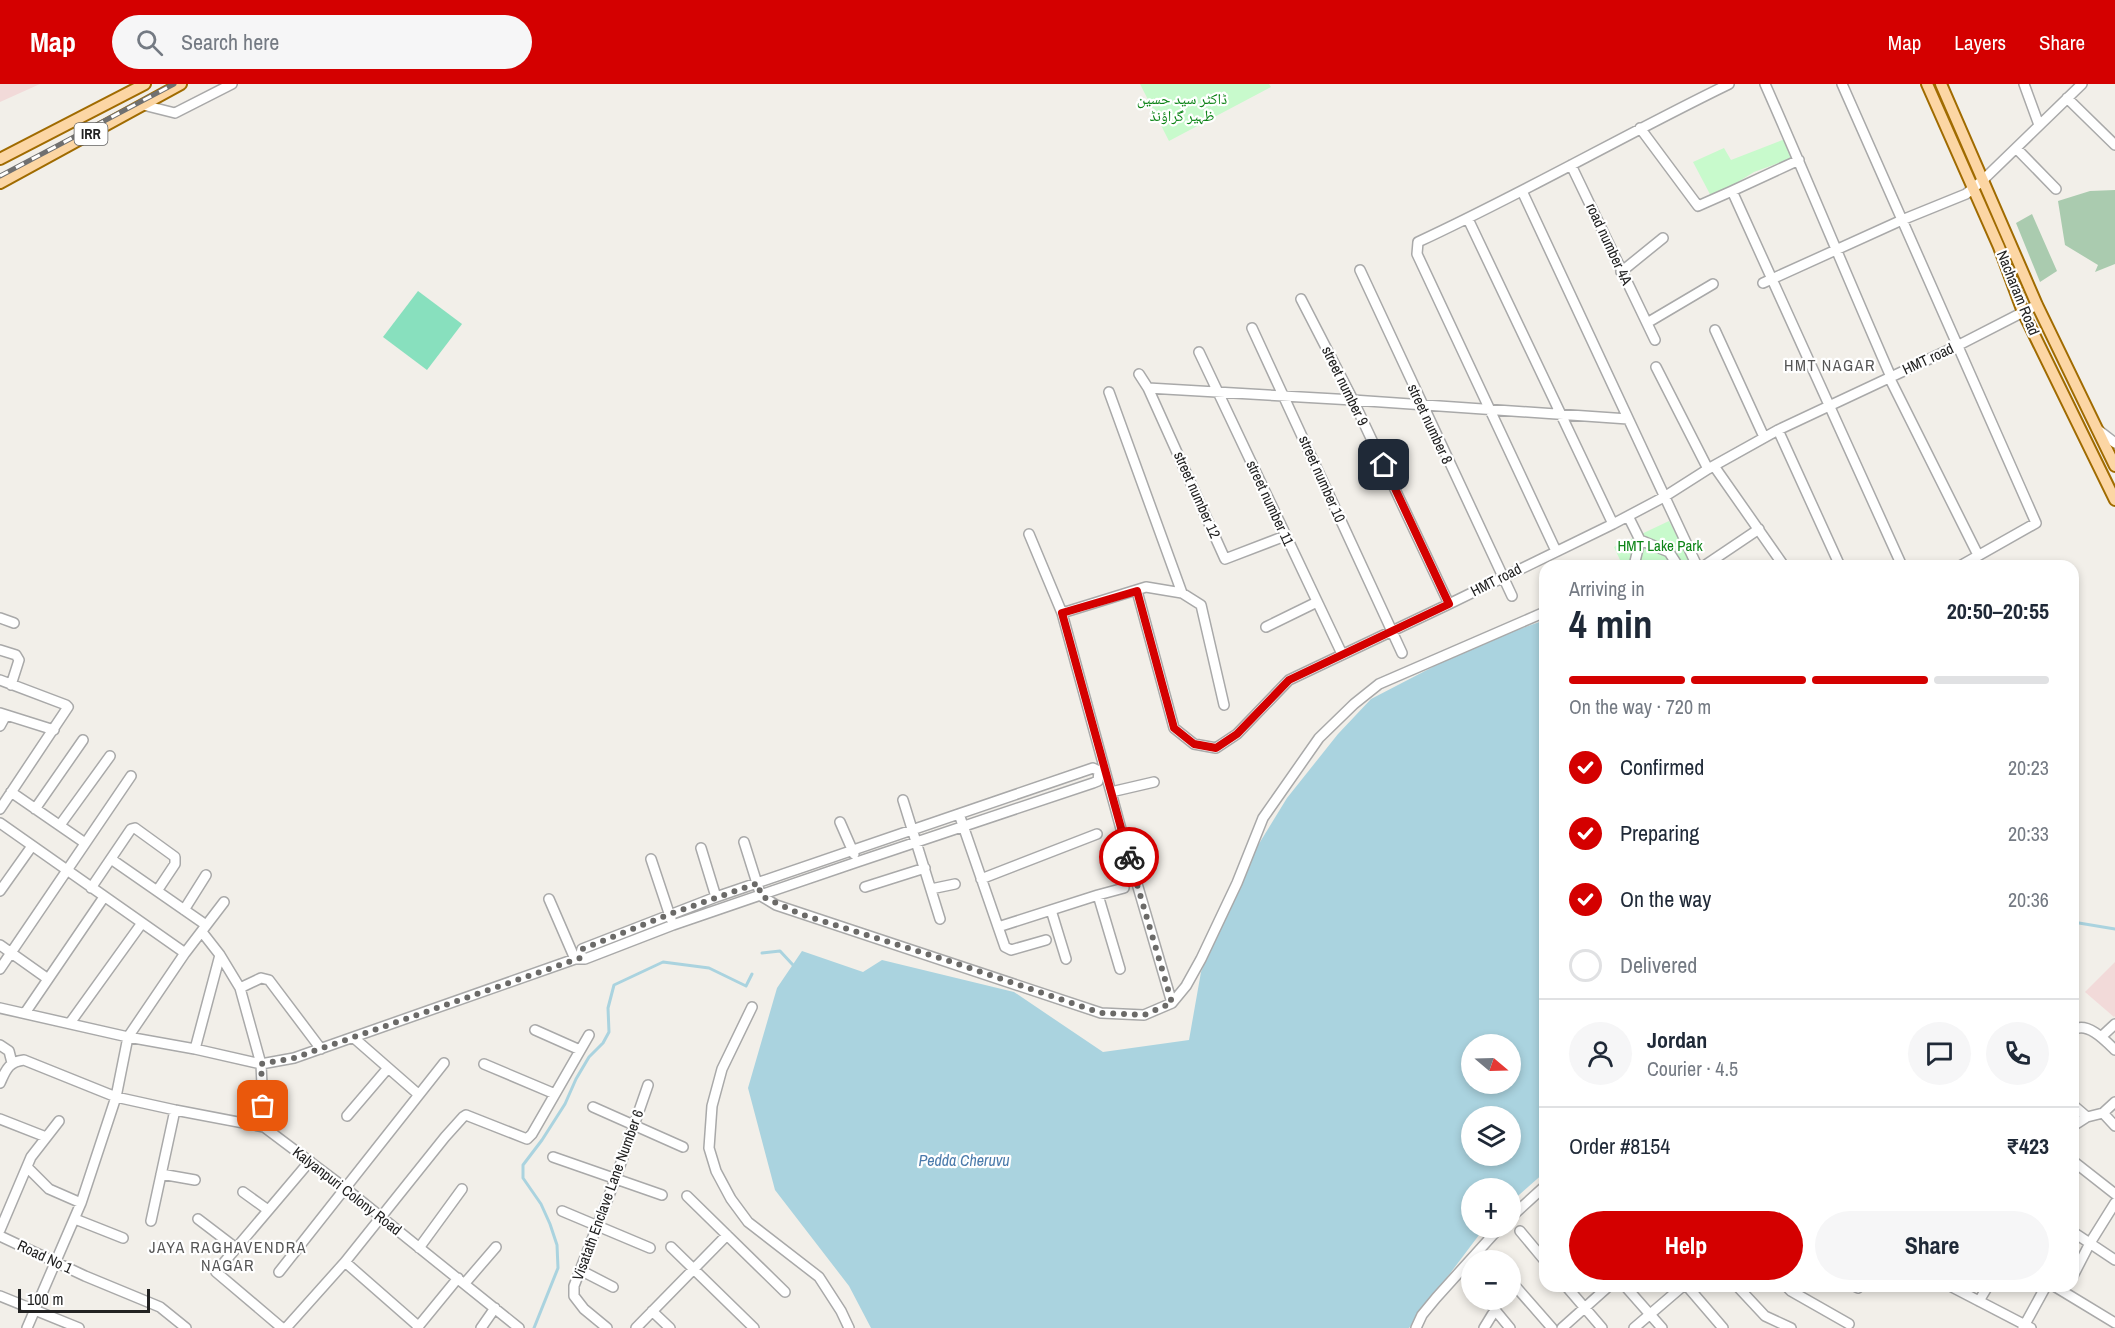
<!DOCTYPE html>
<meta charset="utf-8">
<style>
body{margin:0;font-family:"Archivo Narrow","Noto Naskh Arabic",sans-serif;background:#f6f6f7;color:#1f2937;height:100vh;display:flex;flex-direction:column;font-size:22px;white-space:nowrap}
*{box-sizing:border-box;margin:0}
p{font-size:20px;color:#747a83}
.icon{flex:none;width:33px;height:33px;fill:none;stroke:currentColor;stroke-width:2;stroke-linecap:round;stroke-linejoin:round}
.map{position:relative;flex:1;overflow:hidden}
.details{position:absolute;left:1539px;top:476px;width:540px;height:732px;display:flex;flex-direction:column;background:#fff;border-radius:18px;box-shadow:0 3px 9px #0003}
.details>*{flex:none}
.needle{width:39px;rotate:109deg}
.controls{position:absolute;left:1461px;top:950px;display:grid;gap:12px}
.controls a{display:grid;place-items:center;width:60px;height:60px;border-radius:50%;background:#fff;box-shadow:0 3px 9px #0003;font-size:30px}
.scale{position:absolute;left:18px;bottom:15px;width:132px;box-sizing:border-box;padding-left:6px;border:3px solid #222;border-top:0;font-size:16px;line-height:21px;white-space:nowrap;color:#222;-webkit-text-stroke:4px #fff;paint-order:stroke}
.pin{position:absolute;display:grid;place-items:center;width:51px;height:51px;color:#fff;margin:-26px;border-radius:12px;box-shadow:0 3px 9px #0006}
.courier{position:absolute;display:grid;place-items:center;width:60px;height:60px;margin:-30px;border:4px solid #d40000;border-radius:50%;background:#fff;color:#222;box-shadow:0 2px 8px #0007}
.summary em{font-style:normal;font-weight:700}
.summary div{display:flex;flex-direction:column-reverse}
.summary{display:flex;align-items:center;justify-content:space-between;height:102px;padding:0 30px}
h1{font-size:39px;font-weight:700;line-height:45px}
.bar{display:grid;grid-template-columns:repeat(4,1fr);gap:9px 6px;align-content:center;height:72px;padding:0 30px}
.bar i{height:8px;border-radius:4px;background:#e0e1e3}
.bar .active{background:#d40000}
.bar p{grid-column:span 4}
.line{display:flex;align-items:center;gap:15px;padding:0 30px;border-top:2px solid #e0e1e3}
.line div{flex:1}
.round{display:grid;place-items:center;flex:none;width:63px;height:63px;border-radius:32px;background:#f6f6f7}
ol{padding:0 30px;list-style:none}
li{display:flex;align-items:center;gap:18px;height:66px}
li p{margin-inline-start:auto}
li .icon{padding:6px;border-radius:50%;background:#d40000;color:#fff;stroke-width:4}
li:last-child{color:#747a83}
li i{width:33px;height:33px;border:3px solid #e0e1e3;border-radius:50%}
.button{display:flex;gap:12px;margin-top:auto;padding:12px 30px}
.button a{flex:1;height:69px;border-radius:36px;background:#d40000;color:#fff;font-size:24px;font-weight:700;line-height:69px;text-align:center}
.button a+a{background:#f6f6f7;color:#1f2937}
header{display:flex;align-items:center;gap:36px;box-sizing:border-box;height:84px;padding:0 30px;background:#d40000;color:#fff}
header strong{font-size:28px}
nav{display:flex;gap:33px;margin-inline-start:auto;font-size:21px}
.search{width:420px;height:54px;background:#f6f6f7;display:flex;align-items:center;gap:15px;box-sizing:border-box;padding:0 21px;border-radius:33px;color:#747a83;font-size:22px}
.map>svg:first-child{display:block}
.commercial{fill:#f2dad9}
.cemetery{fill:#aacbaf}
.park{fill:#c8facc}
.pitch{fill:#88e0be}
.water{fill:#aad3df;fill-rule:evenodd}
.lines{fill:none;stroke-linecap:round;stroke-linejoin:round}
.stream{stroke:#aad3df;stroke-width:3}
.minor-casing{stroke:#a9a9a9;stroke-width:12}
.major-casing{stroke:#a06b00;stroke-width:14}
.minor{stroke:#fff;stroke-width:9}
.major{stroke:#fcd6a4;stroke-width:10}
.rail-casing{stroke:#707070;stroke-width:5}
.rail{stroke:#fff;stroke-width:3;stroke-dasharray:9;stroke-linecap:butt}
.done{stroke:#6b6a68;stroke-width:6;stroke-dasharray:0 10.8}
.route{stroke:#d40000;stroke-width:8}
.labels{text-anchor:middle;stroke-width:4.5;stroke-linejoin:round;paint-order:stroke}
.shield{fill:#fff;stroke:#646464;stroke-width:1.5}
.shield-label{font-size:14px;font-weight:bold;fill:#222}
.park-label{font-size:15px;fill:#0c8416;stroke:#fff}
.street-label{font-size:15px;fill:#222;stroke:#fff}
.neighbourhood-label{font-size:16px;letter-spacing:1.5px;fill:#555;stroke:#fff}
.water-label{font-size:16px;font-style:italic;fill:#4a7aab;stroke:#fff}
</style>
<header>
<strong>Map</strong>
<div class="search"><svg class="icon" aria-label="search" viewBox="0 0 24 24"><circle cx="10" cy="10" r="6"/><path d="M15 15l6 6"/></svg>Search here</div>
<nav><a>Map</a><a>Layers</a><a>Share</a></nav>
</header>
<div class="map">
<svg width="2115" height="1244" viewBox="0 0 2115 1244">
<rect width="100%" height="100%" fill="#f2efe9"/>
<path class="commercial" d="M0,0H40L0,18Z
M2115,878V932L2114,933L2085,908Z"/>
<path class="cemetery" d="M2115,106V180L2095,188L2098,181L2065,161L2058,117L2090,107Z
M2032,130L2057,187L2040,198L2016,139Z"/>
<path class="park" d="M1140,0H1269L1271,3L1169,57Z
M1785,55L1792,74L1754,88L1712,114L1693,78L1724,64L1731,76Z
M1669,437L1692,481L1611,482L1620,476L1614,463Z"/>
<path class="pitch" d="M418,207L462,240L427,286L383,253Z"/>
<path class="water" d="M1545,536V1088L1511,1118L1510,1104H1472V1143H1485L1409,1244H871L849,1202L775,1106L748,1004L777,904L802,867L863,888L882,876L1014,908L1103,968L1189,956L1201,888L1249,776L1287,714L1338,650L1371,615L1477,560ZM1472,960H1510V999H1472ZM1472,1032H1510V1071H1472Z"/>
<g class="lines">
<path class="stream" d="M2073,838L2115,845
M762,869L780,867L793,881
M534,1244L558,1184L557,1161L550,1140L541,1120L523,1094V1081L542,1056L565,1020L576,995L589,973L603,959L609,948L608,924L614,901L663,878L709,884L746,902L752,890"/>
<defs>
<path id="minor" d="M1765,0C1808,97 1848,195 1891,293
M1842,0L2036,439L1960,482
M2024,0L2039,41
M2067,14L2115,61
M143,21L175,29L232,0
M1640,44L1698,122L1732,107
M2016,64L2056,105
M1799,76L1732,107L1902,482
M1571,81L1655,256
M1522,107L1697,482
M1468,135L1613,440
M1360,186L1512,512
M1621,188L1663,154
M1763,199L1902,136L1966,110L1983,96L2082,0
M1301,215L1353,316L1449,520
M1647,239L1713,200
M1252,244L1402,569
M1715,246L1764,353
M1199,268L1342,570
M1656,283L1708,385
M1139,290L1148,304L1225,475L1285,452
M1889,293L1978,471
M1148,304L1353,316L1628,335
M1109,308L1182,509
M2097,345L2115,359
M1778,346L1840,482
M1714,382L1784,482
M1628,432L1640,456L1634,482
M1029,450L1062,529L1121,745L1172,919
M1640,456L1669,468L1678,482
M1556,467L1417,170L1418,158C1524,109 1624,51 1729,0
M1704,482L1759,445
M1137,507L1174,644L1194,660L1216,664L1237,650L1289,596L1449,520L1613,440L1664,413L1708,385L1778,346L1957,262L2037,221
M1062,529L1146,503L1182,509L1201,521L1224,621
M0,534L14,539
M1266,543L1317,518
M0,566L16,571L19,576L11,601
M0,596L66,621L68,623L0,725
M0,629L54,646
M0,642L6,631
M11,708L85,759
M1111,708L1154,698
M903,716L940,835
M35,725L83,656
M959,730L1005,863L1011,866L1046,856
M840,738L854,770
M0,739L185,869
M60,741L110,672
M744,758L761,812L776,821L1101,929L1144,931L1172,919L1186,902L1201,875L1237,799L1263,734L1319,654L1354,620L1379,600L1545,528
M701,764L716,813
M111,775L206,841
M651,775L671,835
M981,795L1097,750
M865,803L925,784
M91,804L131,745L135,744L175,773V780L157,807
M931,805L955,800
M0,807L32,762
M1098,811L1124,804
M549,815L575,875
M184,826L206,791
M1051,826L1066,875
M998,843L1098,811L1120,885
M202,848L220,871L240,904L261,980L264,1043
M0,861L48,895
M0,885L131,692
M240,904L261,894L269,896L321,965
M752,923L722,985L712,1022L709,1064L716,1087L731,1115L748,1138L819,1193L841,1227L849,1244
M0,924L128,953L195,965L261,980L294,974L575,875H585L673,841L857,778L1093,699L1098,697L1099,687L1093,684L716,813L582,865L580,874
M25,929L104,813
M70,939L142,839
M535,946L580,966
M2073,946C2087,937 2105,956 2115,966
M2101,953L2115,940
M354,954L418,1010
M0,961L9,967L12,979
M195,965L220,871
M484,980L555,1010
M0,999C6,986 8,978 24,976L116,1013L175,1026L264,1043L345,1104L519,1244
M2073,1021L2087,1033
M593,1023L683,1063
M2103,1029L2115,1042
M347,1032L388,984
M0,1035L46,1053
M2073,1042L2087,1033L2103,1029L2115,1018
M553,1073L662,1111
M2073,1077L2115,1110
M27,1083L49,1105L81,1119
M161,1090L195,1096
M243,1108L268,1126
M687,1112L785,1208
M562,1127L650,1164
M1510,1134L1545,1102
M75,1135L123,1154
M198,1135L236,1164
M151,1137L175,1026
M0,1146L31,1073L59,1037
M1520,1147L1545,1177
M2073,1148L2115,1176
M0,1152L85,1192L160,1223L186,1244
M671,1163L754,1244
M419,1164L462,1105
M345,1178L418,1242
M580,1186L613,1203
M279,1188L444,979
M2073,1192L2090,1159L2115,1119
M1510,1196L1552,1244
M465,1199L496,1163
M1566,1202L1602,1244
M1625,1202L1662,1244
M1687,1202L1723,1244
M1737,1202L1765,1232L1791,1244
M1786,1202L1791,1207L1849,1240
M1854,1202L1858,1204
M1950,1202L2031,1244
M2054,1202L2115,1239
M0,1212L79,1244
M1486,1215L1510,1244
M1979,1217L1988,1202
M652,1227L670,1244
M27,1244L81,1119L116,1013L128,953L185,869L224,818
M282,1244L216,1188L310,1077
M286,1244L345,1178L445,1053L463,1033L466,1031L471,1033L527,1055L532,1050L589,951
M417,1244L458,1194
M481,1244L495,1224
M607,1244L584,1225L574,1212V1202L615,1096L648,1001
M636,1244L727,1151
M1416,1244L1422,1231L1436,1214L1500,1143
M1484,1244L1495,1226
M1562,1244L1609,1202
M1634,1244L1683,1202
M2023,1244L2046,1202"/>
<path id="major" d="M1927,0L1999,163L2023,228L2115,416
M1941,0L2037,221L2115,382
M0,75L145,0
M0,99L181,0"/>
</defs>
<use href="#minor" class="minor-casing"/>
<use href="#major" class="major-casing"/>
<use href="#minor" class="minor"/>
<use href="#major" class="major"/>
<defs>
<path id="rail" d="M0,92L174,0"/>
</defs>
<use href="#rail" class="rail-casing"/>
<use href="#rail" class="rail"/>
</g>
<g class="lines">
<path class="done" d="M263,1022L261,980L294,974L580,874L582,865L590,862L670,830L758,799L761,812L800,830L949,877L1101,929L1144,931L1172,919L1129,773"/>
<path class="route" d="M1129,773L1062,529L1137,507L1174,644L1194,660L1216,664L1237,650L1289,596L1449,520L1384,381"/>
</g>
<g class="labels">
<rect class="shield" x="74.5" y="39" width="33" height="22" rx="4.5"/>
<g class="shield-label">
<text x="91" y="55">IRR</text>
</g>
<g class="park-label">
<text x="1182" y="20">ڈاکٹر سید حسین<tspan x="1182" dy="17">ظہیر گراؤنڈ</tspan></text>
<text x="1660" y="467">HMT Lake Park</text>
</g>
<g class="street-label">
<text transform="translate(1609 160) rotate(65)" y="5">road number 4A</text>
<text transform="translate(2018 209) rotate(68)" y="5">Nacharam Road</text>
<text transform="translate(1928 275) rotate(-25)" y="5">HMT road</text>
<text transform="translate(1345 302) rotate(64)" y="5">street number 9</text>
<text transform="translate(1430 340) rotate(65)" y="5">street number 8</text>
<text transform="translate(1322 395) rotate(66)" y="5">street number 10</text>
<text transform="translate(1197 411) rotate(66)" y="5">street number 12</text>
<text transform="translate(1270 419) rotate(65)" y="5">street number 11</text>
<text transform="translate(1496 496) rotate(-27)" y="5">HMT road</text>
<text transform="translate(347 1107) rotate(38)" y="5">Kalyanpuri Colony Road</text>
<text transform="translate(608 1111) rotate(-70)" y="5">Visatath Enclave Lane Number 6</text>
<text transform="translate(45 1173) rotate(25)" y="5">Road No 1</text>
</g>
<g class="neighbourhood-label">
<text x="1830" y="287">HMT NAGAR</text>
<text x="228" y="1169">JAYA RAGHAVENDRA<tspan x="228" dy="18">NAGAR</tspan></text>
</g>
<g class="water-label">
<text x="964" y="1082">Pedda Cheruvu</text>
</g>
</g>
</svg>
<div class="controls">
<a><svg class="needle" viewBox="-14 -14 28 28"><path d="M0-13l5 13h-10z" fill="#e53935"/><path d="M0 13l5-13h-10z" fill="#747a83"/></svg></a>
<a><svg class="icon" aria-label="layers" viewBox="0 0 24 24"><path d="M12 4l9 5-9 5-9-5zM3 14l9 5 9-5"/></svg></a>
<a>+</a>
<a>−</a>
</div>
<div class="scale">100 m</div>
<div class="pin" style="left:263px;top:1022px;background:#ea580c"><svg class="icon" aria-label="bag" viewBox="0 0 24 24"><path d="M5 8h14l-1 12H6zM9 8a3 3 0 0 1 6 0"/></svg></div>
<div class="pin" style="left:1384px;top:381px;background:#1f2937"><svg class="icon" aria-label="home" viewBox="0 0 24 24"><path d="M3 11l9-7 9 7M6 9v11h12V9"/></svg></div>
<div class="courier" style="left:1129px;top:773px"><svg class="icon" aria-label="bike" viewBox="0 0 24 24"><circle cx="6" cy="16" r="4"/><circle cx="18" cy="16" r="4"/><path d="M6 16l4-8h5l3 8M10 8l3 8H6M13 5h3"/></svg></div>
<section class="details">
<div class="summary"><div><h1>4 min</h1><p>Arriving in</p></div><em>20:50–20:55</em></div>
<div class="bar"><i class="active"></i><i class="active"></i><i class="active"></i><i></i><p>On the way · 720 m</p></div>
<ol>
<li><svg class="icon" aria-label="check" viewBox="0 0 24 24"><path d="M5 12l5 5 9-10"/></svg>Confirmed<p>20:23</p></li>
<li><svg class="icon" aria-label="check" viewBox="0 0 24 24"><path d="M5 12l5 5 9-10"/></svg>Preparing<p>20:33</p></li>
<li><svg class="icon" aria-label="check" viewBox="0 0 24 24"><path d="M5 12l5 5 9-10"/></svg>On the way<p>20:36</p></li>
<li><i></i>Delivered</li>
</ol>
<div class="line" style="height:108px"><a class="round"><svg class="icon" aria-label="person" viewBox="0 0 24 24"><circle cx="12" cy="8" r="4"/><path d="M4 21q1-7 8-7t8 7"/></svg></a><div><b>Jordan</b><p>Courier · 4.5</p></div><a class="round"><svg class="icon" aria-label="chat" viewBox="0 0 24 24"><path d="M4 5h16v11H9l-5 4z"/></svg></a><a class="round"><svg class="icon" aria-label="phone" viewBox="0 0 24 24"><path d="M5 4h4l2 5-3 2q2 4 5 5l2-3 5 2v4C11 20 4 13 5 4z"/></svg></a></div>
<div class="line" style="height:78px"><div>Order #8154</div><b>₹423</b></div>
<div class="button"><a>Help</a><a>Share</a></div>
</section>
</div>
